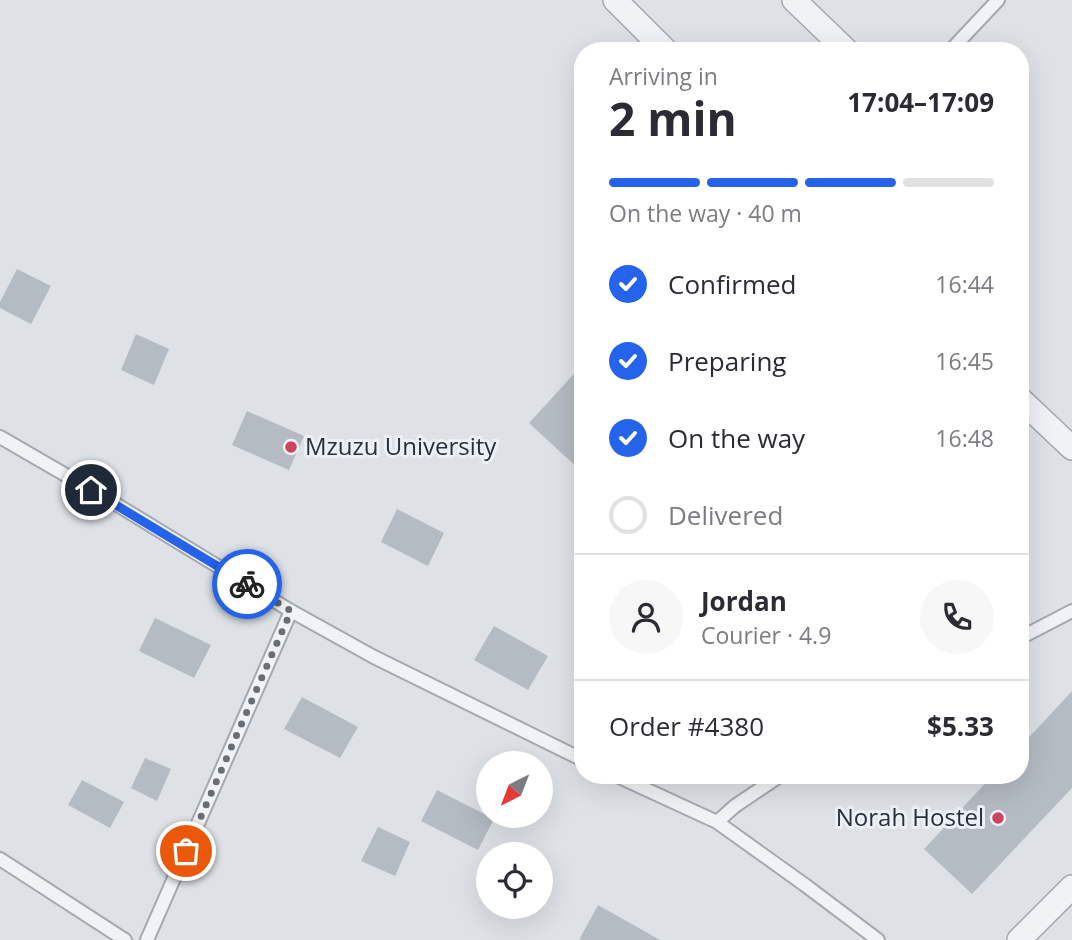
<!DOCTYPE html>
<meta charset="utf-8">
<style>
body{margin:0;font-family:"Open Sans",sans-serif;background:#f7f7f7;color:#2b2b33;height:100vh;display:flex;flex-direction:column;font-size:26px;white-space:nowrap}
*{box-sizing:border-box;margin:0}
p{font-size:23px;color:#7c7c81}
.icon{flex:none;width:38px;height:38px;fill:none;stroke:currentColor;stroke-width:2;stroke-linecap:round;stroke-linejoin:round}
.map{position:relative;flex:1;overflow:hidden}
.details{position:absolute;left:574px;top:42px;width:455px;height:742px;display:flex;flex-direction:column;background:#fff;border-radius:28px;box-shadow:0 7px 28px #0002}
.details>*{flex:none}
.needle{width:46px;rotate:222deg}
.tools{position:absolute;left:476px;top:751px;display:grid;gap:14px}
.tools a{display:grid;place-items:center;width:77px;height:77px;border-radius:50%;background:#fff;box-shadow:0 7px 28px #0002;font-size:35px}
.pin{position:absolute;display:grid;place-items:center;width:60px;height:60px;color:#fff;margin:-30px;border:4px solid #fff;border-radius:50%;box-shadow:0 2px 7px #0007}
.courier{position:absolute;display:grid;place-items:center;width:70px;height:70px;margin:-35px;border:5px solid #2563eb;border-radius:50%;background:#fff;color:#222;box-shadow:0 2px 9px #0007}
.headline em{font-style:normal;font-weight:700}
.headline div{display:flex;flex-direction:column-reverse}
.headline{display:flex;align-items:center;justify-content:space-between;height:119px;padding:0 35px}
h1{font-size:46px;font-weight:700;line-height:52px}
.bar{display:grid;grid-template-columns:repeat(4,1fr);gap:10px 7px;align-content:center;height:84px;padding:0 35px}
.bar i{height:9px;border-radius:5px;background:#e1e1e2}
.bar .selected{background:#2563eb}
.bar p{grid-column:span 4}
.line{display:flex;align-items:center;gap:18px;padding:0 35px;border-top:2px solid #e1e1e2}
.line div{flex:1}
.round{display:grid;place-items:center;flex:none;width:74px;height:74px;border-radius:37px;background:#f7f7f7}
ol{padding:0 35px;list-style:none}
li{display:flex;align-items:center;gap:21px;height:77px}
li p{margin-inline-start:auto}
li .icon{padding:7px;border-radius:50%;background:#2563eb;color:#fff;stroke-width:4}
li:last-child{color:#7c7c81}
li i{width:38px;height:38px;border:4px solid #e1e1e2;border-radius:50%}
.map>svg:first-child{display:block}
.building{fill:#b5bbc3}
.lines{fill:none;stroke-linecap:round;stroke-linejoin:round}
.service-casing{stroke:#a4a9b1;stroke-width:16}
.minor-casing{stroke:#a4a9b1;stroke-width:26}
.service{stroke:#f0f2f5;stroke-width:12}
.minor{stroke:#f0f2f5;stroke-width:23}
.done{stroke:#686e78;stroke-width:7;stroke-dasharray:0 12.6}
.route{stroke:#2563eb;stroke-width:9}
.poi-dot{fill:#c9465d;stroke:#edf0f5;stroke-width:2.5}
.labels{text-anchor:middle;stroke-width:6;stroke-linejoin:round;paint-order:stroke}
.poi-label{font-size:24px;fill:#28303d;stroke:#edf0f5;text-anchor:start}
</style>
<div class="map">
<svg width="1072" height="940" viewBox="0 0 1072 940">
<rect width="100%" height="100%" fill="#dee2e7"/>
<path class="building" d="M17,269L51,286L31,324L0,308V302Z
M136,334L169,349L154,385L121,370Z
M583,364V473L529,423Z
M247,411L304,436L289,470L232,445Z
M397,509L444,533L428,566L381,542Z
M155,618L211,645L194,678L139,651Z
M494,626L548,656L528,690L474,660Z
M1072,691V788L972,894L924,849L993,775H1020V747Z
M302,697L358,727L340,758L284,729Z
M145,758L171,769L157,801L131,788Z
M82,780L124,802L110,828L68,805Z
M437,790L494,819L478,850L421,821Z
M378,827L410,842L395,876L361,861Z
M598,905L660,940H579Z"/>
<g class="lines">
<defs>
<path id="service" d="M950,51L998,0
M0,437L114,503L291,611L374,657L583,760
M1020,638L1072,611
M615,775L717,822L805,885L878,940
M717,822L735,806L781,775
M0,859L125,940
M147,940L291,611"/>
<path id="minor" d="M615,0L666,51
M794,0L847,51
M1020,399L1072,448
M1019,940L1072,887"/>
</defs>
<use href="#service" class="service-casing"/>
<use href="#minor" class="minor-casing"/>
<use href="#service" class="service"/>
<use href="#minor" class="minor"/>
</g>
<g class="lines">
<path class="done" d="M186,851L291,611L247,584"/>
<path class="route" d="M91,490L247,584"/>
</g>
<g class="poi-dot">
<circle cx="291" cy="447" r="7"/>
<circle cx="998" cy="818" r="7"/>
</g>
<g class="labels">
<g class="poi-label">
<text x="305" y="455">Mzuzu University</text>
<text x="984" y="826" text-anchor="end">Norah Hostel</text>
</g>
</g>
</svg>
<div class="tools">
<a><svg class="needle" viewBox="-14 -14 28 28"><path d="M0-13l5 13h-10z" fill="#e53935"/><path d="M0 13l5-13h-10z" fill="#7c7c81"/></svg></a>
<a><svg class="icon" aria-label="locate" viewBox="0 0 24 24"><circle cx="12" cy="12" r="6"/><path d="M12 2v4M12 18v4M2 12h4M18 12h4"/></svg></a>
</div>
<div class="pin" style="left:186px;top:851px;background:#ea580c"><svg class="icon" aria-label="bag" viewBox="0 0 24 24"><path d="M5 8h14l-1 12H6zM9 8a3 3 0 0 1 6 0"/></svg></div>
<div class="pin" style="left:91px;top:490px;background:#1f2937"><svg class="icon" aria-label="home" viewBox="0 0 24 24"><path d="M3 11l9-7 9 7M6 9v11h12V9"/></svg></div>
<div class="courier" style="left:247px;top:584px"><svg class="icon" aria-label="bike" viewBox="0 0 24 24"><circle cx="6" cy="16" r="4"/><circle cx="18" cy="16" r="4"/><path d="M6 16l4-8h5l3 8M10 8l3 8H6M13 5h3"/></svg></div>
<section class="details">
<div class="headline"><div><h1>2 min</h1><p>Arriving in</p></div><em>17:04–17:09</em></div>
<div class="bar"><i class="selected"></i><i class="selected"></i><i class="selected"></i><i></i><p>On the way · 40 m</p></div>
<ol>
<li><svg class="icon" aria-label="check" viewBox="0 0 24 24"><path d="M5 12l5 5 9-10"/></svg>Confirmed<p>16:44</p></li>
<li><svg class="icon" aria-label="check" viewBox="0 0 24 24"><path d="M5 12l5 5 9-10"/></svg>Preparing<p>16:45</p></li>
<li><svg class="icon" aria-label="check" viewBox="0 0 24 24"><path d="M5 12l5 5 9-10"/></svg>On the way<p>16:48</p></li>
<li><i></i>Delivered</li>
</ol>
<div class="line" style="height:126px"><a class="round"><svg class="icon" aria-label="person" viewBox="0 0 24 24"><circle cx="12" cy="8" r="4"/><path d="M4 21q1-7 8-7t8 7"/></svg></a><div><b>Jordan</b><p>Courier · 4.9</p></div><a class="round"><svg class="icon" aria-label="phone" viewBox="0 0 24 24"><path d="M5 4h4l2 5-3 2q2 4 5 5l2-3 5 2v4C11 20 4 13 5 4z"/></svg></a></div>
<div class="line" style="height:91px"><div>Order #4380</div><b>$5.33</b></div>
</section>
</div>
